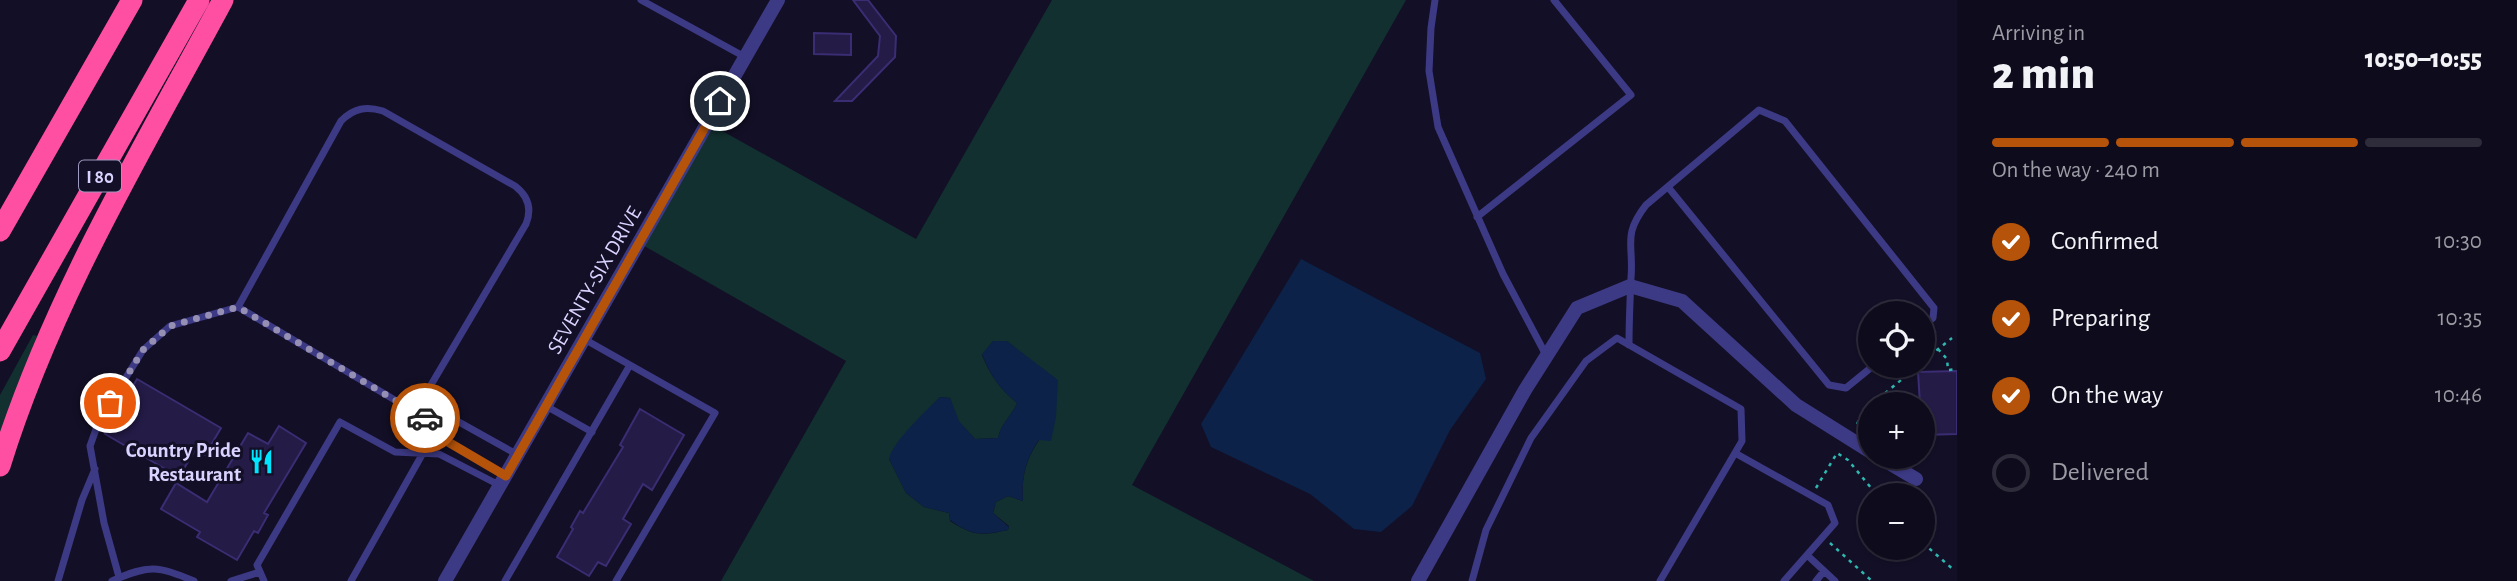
<!DOCTYPE html>
<meta charset="utf-8">
<style>
body{margin:0;font-family:"Alegreya Sans",sans-serif;background:#1c1929;color:#f1f3f6;height:100vh;display:flex;flex-direction:column;font-size:26px;white-space:nowrap}
*{box-sizing:border-box;margin:0}
p{font-size:23px;color:#9b9ba3}
.icon{flex:none;width:38px;height:38px;fill:none;stroke:currentColor;stroke-width:2;stroke-linecap:round;stroke-linejoin:round}
.map{position:relative;flex:1;overflow:hidden}
.details{display:flex;flex-direction:column;background:#0e0b1c;width:560px}
.details>*{flex:none}
.buttons{position:absolute;left:1858px;top:301px;display:grid;gap:14px}
.buttons a{display:grid;place-items:center;width:77px;height:77px;border-radius:50%;background:#0e0b1c;box-shadow:0 2px 5px #0004,0 0 0 2px #2e2b3b;font-size:35px}
.pin{position:absolute;display:grid;place-items:center;width:60px;height:60px;color:#fff;margin:-30px;border:4px solid #fff;border-radius:50%;box-shadow:0 2px 7px #0007}
.courier{position:absolute;display:grid;place-items:center;width:70px;height:70px;margin:-35px;border:5px solid #b45309;border-radius:50%;background:#fff;color:#222;box-shadow:0 2px 9px #0007}
.summary em{font-style:normal;font-weight:800}
.summary div{display:flex;flex-direction:column-reverse}
.summary{display:flex;align-items:center;justify-content:space-between;height:119px;padding:0 35px}
h1{font-size:46px;font-weight:800;line-height:52px}
.bar{display:grid;grid-template-columns:repeat(4,1fr);gap:10px 7px;align-content:center;height:84px;padding:0 35px}
.bar i{height:9px;border-radius:5px;background:#2e2b3b}
.bar .selected{background:#b45309}
.bar p{grid-column:span 4}
ol{padding:0 35px;list-style:none}
li{display:flex;align-items:center;gap:21px;height:77px}
li p{margin-inline-start:auto}
li .icon{padding:7px;border-radius:50%;background:#b45309;color:#fff;stroke-width:4}
li:last-child{color:#9b9ba3}
li i{width:38px;height:38px;border:4px solid #2e2b3b;border-radius:50%}
main{display:flex;flex:1;min-height:0}
.map>svg:first-child{display:block}
.green{fill:#12302f;fill-rule:evenodd}
.water{fill:#0c2248}
.building{fill:#241b47;stroke:#3b2d73;stroke-width:2}
.lines{fill:none;stroke-linecap:round;stroke-linejoin:round}
.path{stroke:#2fb8b0;stroke-width:2.5;stroke-dasharray:3.5 5;stroke-linecap:butt}
.lane{stroke:#3d3a85;stroke-width:7}
.street{stroke:#3d3a85;stroke-width:14}
.highway{stroke:#ff4fa3;stroke-width:21}
.done{stroke:#948fb3;stroke-width:7;stroke-dasharray:0 12.6}
.route{stroke:#b45309;stroke-width:9}
.labels{text-anchor:middle;stroke-width:6;stroke-linejoin:round;paint-order:stroke}
.shield{fill:#130f26;stroke:#9e99be;stroke-width:2}
.shield-label{font-size:19px;font-weight:bold;fill:#d9d4ff}
.street-label{font-size:21px;fill:#d9d4ff;stroke:#130f26}
.poi-label{font-size:21px;font-weight:bold;fill:#d9d4ff;stroke:#130f26;text-anchor:end}
</style>
<main>
<div class="map">
<svg width="1957" height="581" viewBox="0 0 1957 581">
<rect width="100%" height="100%" fill="#130f26"/>
<path class="green" d="M1052,0H1406L1132,485L1314,581H721L846,361L639,243L708,123L916,239ZM993,341H1007L1025,356L1040,439C1026,458 1021,478 1023,501L1008,496L996,502L993,513L1009,526L1008,530C981,536 973,536 950,521L949,513L924,507L906,493L889,459L925,413L940,397L950,398L958,421L975,439L998,438C1001,423 1012,416 1017,403C1000,389 990,375 982,355Z
M33,335L37,336L0,439V395Z"/>
<path class="water" d="M1301,259L1480,353L1486,379L1450,430L1412,506L1381,532L1354,529L1310,494L1211,447L1201,424Z
M993,341H1007L1058,380L1056,417L1051,441L1039,440C1026,458 1021,478 1023,501L1008,496L996,502L993,513L1009,527L1008,530C981,535 974,537 950,520L949,513L924,507L906,493L889,459C892,442 927,410 940,397L950,398L959,421L975,439L998,438C1001,423 1012,416 1017,403C1000,389 990,375 982,354Z"/>
<path class="building" d="M853,0H868L896,36L895,57L852,101H835L878,56L880,36Z
M814,33L851,34V55L814,54Z
M1957,371V434L1923,435V404H1920L1918,372Z
M137,379L221,428L205,455L195,450L179,477L105,434Z
M640,409L684,435L652,490L643,484L623,519L631,524L606,566L598,562L589,576L557,557L573,529L571,527L580,511L583,513L623,447L620,445Z
M279,426L306,443L264,513L268,515L258,533L254,531L237,560L197,537L200,532L161,509L176,483L207,502L248,433L268,444Z"/>
<g class="lines">
<path class="path" d="M1938,349L1947,359L1948,370L1957,369
M1923,361L1952,338
M1872,404L1918,366
M1857,424L1863,412L1871,406
M1816,488L1837,453L1848,460L1877,495
M1830,543L1872,581
M1923,543L1955,571"/>
<path class="lane" d="M641,0L745,57
M1435,0L1431,28L1429,71L1438,127L1503,274L1546,355
M1668,187L1829,385L1846,388L1873,366
M1477,217L1631,95L1554,0
M584,339L715,413L616,581
M1629,345C1629,323 1630,300 1631,278C1634,244 1622,236 1646,205L1759,110L1785,121L1934,308L1933,318L1923,326
M546,406L592,432
M415,412L526,224C532,209 528,196 515,186L383,111C366,106 354,108 341,121L238,307L437,425
M437,425L450,417L518,455
M437,425L438,436L506,476
M1735,453L1828,505L1835,523L1784,581
M1807,555L1835,581
M119,577L104,523L90,446L99,421L143,350L170,326L238,307
M58,581L82,500L95,469
M112,581C150,564 157,566 194,581
M231,581L260,572
M264,581L257,565L340,422L395,452L439,454L501,486
M351,581L423,453
M505,581L630,365
M1472,581L1486,530L1531,438L1586,361L1617,338L1741,409L1742,441L1660,581
M1816,581L1824,571"/>
<path class="street" d="M1879,457L1916,479
M445,581L778,0
M1418,581L1525,390L1577,308L1630,286L1682,301L1796,405L1871,452"/>
<path class="highway" d="M0,231L132,0
M0,351L199,0
M0,466C51,301 141,152 223,0"/>
</g>
<g class="lines">
<path class="done" d="M110,403L143,350L170,326L238,307L425,418"/>
<path class="route" d="M425,418L436,425L438,436L506,476L720,101"/>
</g>
<defs>
<symbol id="restaurant-bare" viewBox="-9 -9 18 18"><path d="M-5-6h1v4h1v-4h1v4h1v-4h1v5L-1.5 .5V6h-2V.5L-5-1ZM5-6V6H3V1.5H1.5Q1.5-4 5-6Z" fill="#00e5ff" stroke="#130f26" stroke-width="2.5" paint-order="stroke"/></symbol>
</defs>
<g fill-rule="evenodd">
<use href="#restaurant-bare" x="244" y="444" width="35" height="35"/>
</g>
<g class="labels">
<rect class="shield" x="79" y="160.5" width="42" height="31" rx="5"/>
<g class="shield-label">
<text x="100" y="183">I 80</text>
</g>
<g class="street-label">
<text transform="translate(594 280) rotate(-60)" y="7">SEVENTY-SIX DRIVE</text>
</g>
<g class="poi-label">
<text x="241" y="457">Country Pride<tspan x="241" dy="24">Restaurant</tspan></text>
</g>
</g>
</svg>
<div class="buttons">
<a><svg class="icon" aria-label="locate" viewBox="0 0 24 24"><circle cx="12" cy="12" r="6"/><path d="M12 2v4M12 18v4M2 12h4M18 12h4"/></svg></a>
<a>+</a>
<a>−</a>
</div>
<div class="pin" style="left:110px;top:403px;background:#ea580c"><svg class="icon" aria-label="bag" viewBox="0 0 24 24"><path d="M5 8h14l-1 12H6zM9 8a3 3 0 0 1 6 0"/></svg></div>
<div class="pin" style="left:720px;top:101px;background:#1f2937"><svg class="icon" aria-label="home" viewBox="0 0 24 24"><path d="M3 11l9-7 9 7M6 9v11h12V9"/></svg></div>
<div class="courier" style="left:425px;top:418px"><svg class="icon" aria-label="car" viewBox="0 0 24 24"><path d="M5 17H2v-5l4-1 3-4h7l3 4 3 1v5h-3M9 17h6M6 11h13"/><circle cx="7" cy="17" r="2"/><circle cx="17" cy="17" r="2"/></svg></div>
</div>
<section class="details">
<div class="summary"><div><h1>2 min</h1><p>Arriving in</p></div><em>10:50–10:55</em></div>
<div class="bar"><i class="selected"></i><i class="selected"></i><i class="selected"></i><i></i><p>On the way · 240 m</p></div>
<ol>
<li><svg class="icon" aria-label="check" viewBox="0 0 24 24"><path d="M5 12l5 5 9-10"/></svg>Confirmed<p>10:30</p></li>
<li><svg class="icon" aria-label="check" viewBox="0 0 24 24"><path d="M5 12l5 5 9-10"/></svg>Preparing<p>10:35</p></li>
<li><svg class="icon" aria-label="check" viewBox="0 0 24 24"><path d="M5 12l5 5 9-10"/></svg>On the way<p>10:46</p></li>
<li><i></i>Delivered</li>
</ol>
</section>
</main>
